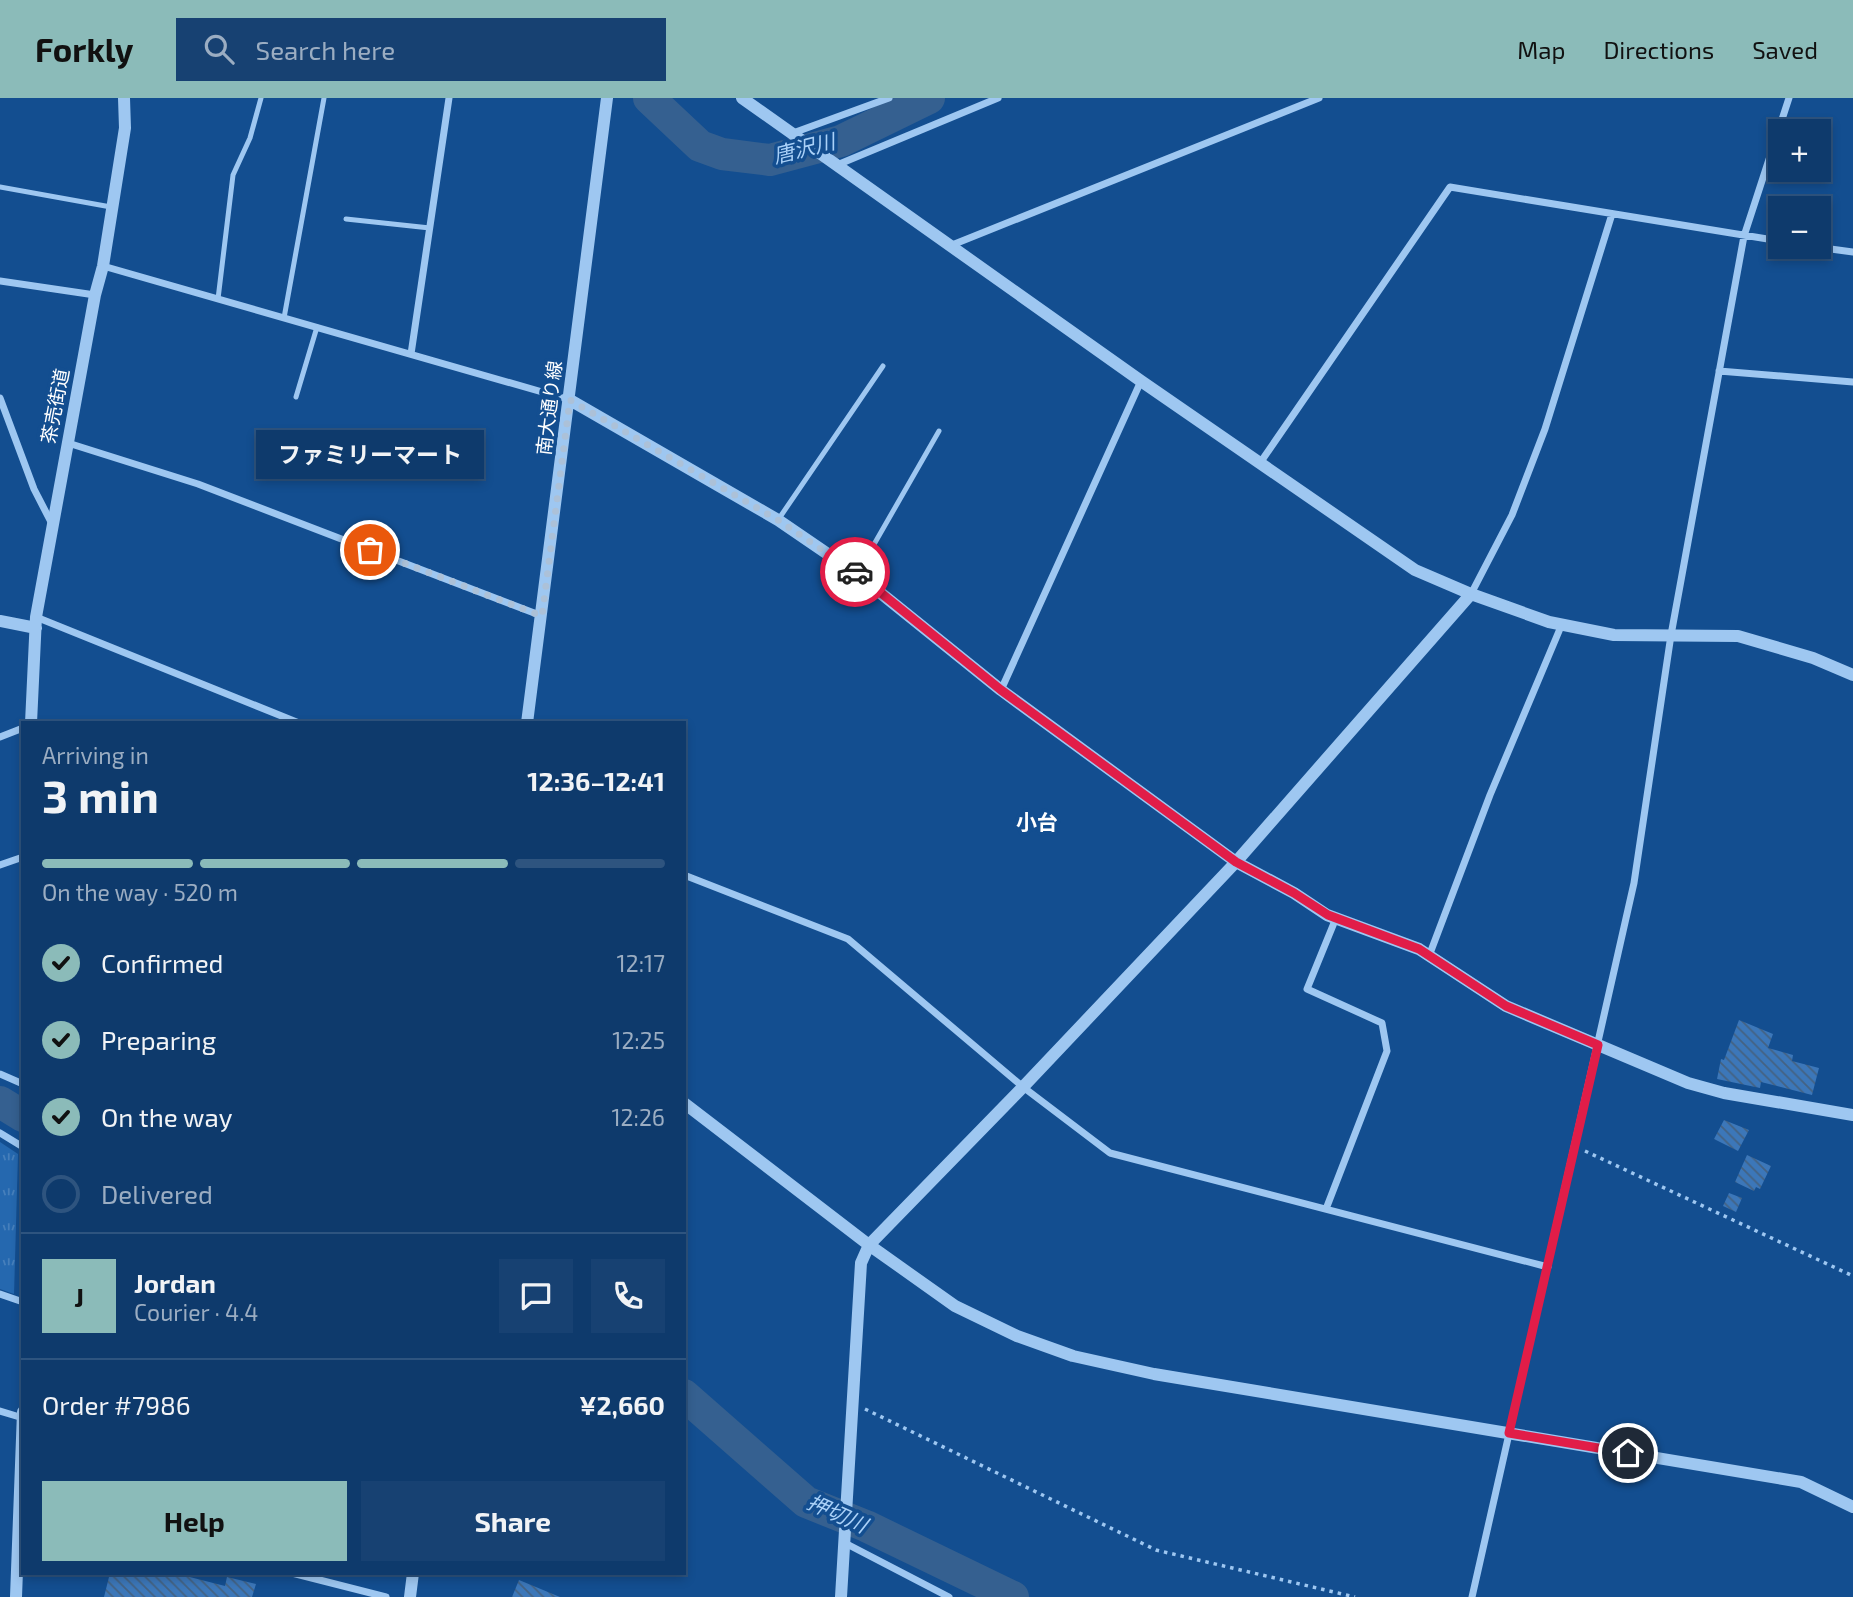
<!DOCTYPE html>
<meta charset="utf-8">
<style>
body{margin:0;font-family:"Exo 2","Noto Sans JP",sans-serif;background:#174172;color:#f1f3f6;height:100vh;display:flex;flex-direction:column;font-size:26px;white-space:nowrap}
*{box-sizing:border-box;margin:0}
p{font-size:23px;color:#9badc2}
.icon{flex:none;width:38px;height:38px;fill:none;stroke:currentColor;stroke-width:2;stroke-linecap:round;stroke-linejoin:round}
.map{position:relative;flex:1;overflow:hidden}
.sheet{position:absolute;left:21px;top:623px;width:665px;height:854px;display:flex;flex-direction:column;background:#0e3a6c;border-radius:0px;box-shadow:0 4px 10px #0003,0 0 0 2px #2e547f}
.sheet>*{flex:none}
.controls{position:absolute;left:1768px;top:21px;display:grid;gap:14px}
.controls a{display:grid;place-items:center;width:63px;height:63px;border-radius:0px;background:#0e3a6c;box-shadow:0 4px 10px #0003,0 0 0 2px #2e547f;font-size:35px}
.pin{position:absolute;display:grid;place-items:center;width:60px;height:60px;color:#fff;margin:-30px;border:4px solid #fff;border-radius:50%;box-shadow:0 2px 7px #0007}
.courier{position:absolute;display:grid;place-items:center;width:70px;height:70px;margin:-35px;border:5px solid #e11d48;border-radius:50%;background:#fff;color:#222;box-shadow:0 2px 9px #0007}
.bubble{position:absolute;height:49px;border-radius:0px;background:#0e3a6c;box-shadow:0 4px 10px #0003,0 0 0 2px #2e547f;font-size:23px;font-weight:700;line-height:49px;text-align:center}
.overview em{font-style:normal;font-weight:700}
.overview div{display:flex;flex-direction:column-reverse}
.overview{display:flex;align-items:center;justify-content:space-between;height:119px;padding:0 21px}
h1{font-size:46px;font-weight:700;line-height:52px}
.bar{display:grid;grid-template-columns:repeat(4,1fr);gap:10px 7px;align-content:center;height:84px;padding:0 21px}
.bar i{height:9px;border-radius:5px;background:#2e547f}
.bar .on{background:#8bbbb9}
.bar p{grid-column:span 4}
.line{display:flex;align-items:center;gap:18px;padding:0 21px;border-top:2px solid #2e547f}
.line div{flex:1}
.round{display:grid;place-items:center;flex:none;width:74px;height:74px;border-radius:0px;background:#174172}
ol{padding:0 21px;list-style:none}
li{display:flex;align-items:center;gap:21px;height:77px}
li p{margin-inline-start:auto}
li .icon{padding:7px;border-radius:50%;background:#8bbbb9;color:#111;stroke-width:4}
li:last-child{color:#9badc2}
li i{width:38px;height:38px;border:4px solid #2e547f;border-radius:50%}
.action{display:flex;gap:14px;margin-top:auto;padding:14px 21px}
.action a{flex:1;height:80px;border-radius:0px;background:#8bbbb9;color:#111;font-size:28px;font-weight:700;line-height:80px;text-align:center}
.action a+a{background:#174172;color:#f1f3f6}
header{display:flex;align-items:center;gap:42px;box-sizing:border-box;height:98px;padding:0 35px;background:#8bbbb9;color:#111}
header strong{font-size:33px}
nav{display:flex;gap:38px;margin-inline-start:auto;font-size:24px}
.search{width:490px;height:63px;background:#174172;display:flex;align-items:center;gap:18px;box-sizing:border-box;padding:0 24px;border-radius:0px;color:#9badc2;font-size:26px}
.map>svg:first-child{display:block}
.park{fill:url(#park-tufts)}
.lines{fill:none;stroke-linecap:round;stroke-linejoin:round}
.river{stroke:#356090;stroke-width:32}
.building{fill:url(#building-back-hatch)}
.path{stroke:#9ec7f1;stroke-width:3.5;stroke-dasharray:3.5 5;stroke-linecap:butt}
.service{stroke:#9ec7f1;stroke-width:5}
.minor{stroke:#9ec7f1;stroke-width:7}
.tertiary{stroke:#9ec7f1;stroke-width:12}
.done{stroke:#acc1d8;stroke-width:7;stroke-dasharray:0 12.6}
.route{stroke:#e11d48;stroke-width:9}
.labels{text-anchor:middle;stroke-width:7;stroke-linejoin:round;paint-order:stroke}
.street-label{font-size:19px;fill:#fff;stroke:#134e90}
.water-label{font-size:21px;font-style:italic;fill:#aad1f8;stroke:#134e90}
.neighbourhood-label{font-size:21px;font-weight:bold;fill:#fff;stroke:#134e90}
</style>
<header>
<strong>Forkly</strong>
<div class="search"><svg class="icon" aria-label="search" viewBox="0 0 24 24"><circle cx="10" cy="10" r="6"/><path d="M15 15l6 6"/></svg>Search here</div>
<nav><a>Map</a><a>Directions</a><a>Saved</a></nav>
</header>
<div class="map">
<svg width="1853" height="1499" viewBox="0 0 1853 1499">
<defs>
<pattern id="park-tufts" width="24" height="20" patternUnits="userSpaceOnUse" patternTransform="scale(1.75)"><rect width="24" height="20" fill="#2568af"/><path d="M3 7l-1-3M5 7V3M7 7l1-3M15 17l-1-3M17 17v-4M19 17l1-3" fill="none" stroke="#467fbb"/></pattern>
<pattern id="building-back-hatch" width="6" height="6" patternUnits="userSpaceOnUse" patternTransform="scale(1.75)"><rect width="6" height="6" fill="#3c77b9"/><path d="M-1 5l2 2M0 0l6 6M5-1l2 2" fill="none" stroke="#446282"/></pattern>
</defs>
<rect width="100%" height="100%" fill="#134e90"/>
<path class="park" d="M0,1044L18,1056L14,1196L0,1191Z"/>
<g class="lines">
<path class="river" d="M649,0L700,48L722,56L770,62L841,43L929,0
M0,1004L23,1018
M684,1297L806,1404L866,1428L1013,1499"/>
</g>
<path class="building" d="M1739,922L1773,936L1768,950L1793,957L1792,963L1819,970L1812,997L1761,984L1760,990L1717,981L1721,961L1724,962Z
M1724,1022L1749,1032L1738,1053L1714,1041Z
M1747,1057L1771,1068L1760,1091L1756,1089L1754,1093L1735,1084Z
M1729,1095L1742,1100L1736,1114L1723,1108Z
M110,1475H174L225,1488L227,1479L256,1486L252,1499H104Z
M519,1482L560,1499H512Z"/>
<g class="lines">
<path class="path" d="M1585,1053L1853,1178
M865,1311L1156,1452L1355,1499"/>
<path class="service" d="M0,89L111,109
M346,121L430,130
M218,201L233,77L250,40L261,0
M284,220L324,0
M296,299L317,229
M778,422L883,268
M857,476L939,333"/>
<path class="minor" d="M793,35L889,0
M837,67L998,0
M952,147L1319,0
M1816,149L1853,154
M103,168L570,302
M0,183L95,197
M411,256L449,0
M1719,273L1853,284
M0,300L34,391L52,426
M68,345L198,386L542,518
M1260,365L1450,89L1780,143
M1471,496L1512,417L1545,331L1612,116
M36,519L299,625
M1001,592L1141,283
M0,639L23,630
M0,767L23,759
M684,777L848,841L1023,989L1110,1055L1548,1169
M1429,858L1490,697L1562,526
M0,976L23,986
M0,1035L23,1049
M1326,1111L1387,953L1382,925L1307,891L1336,820
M0,1196L23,1204
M0,1313L23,1320
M843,1444L949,1499
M292,1475L386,1499
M1472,1499L1634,785L1671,537L1744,138L1789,0"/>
<path class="tertiary" d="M742,0L1141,283L1415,472L1471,496L1549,524L1614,537L1738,538L1813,560L1853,577
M570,302L778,422L857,476L1001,592L1236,764L1294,795L1327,817L1419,851L1506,908L1688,985L1724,995L1853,1017
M0,523L36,530
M31,625L36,519L95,197L103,168L125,30L124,0
M527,625L607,0
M684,1005L869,1147L955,1208L1017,1238L1073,1258L1154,1276L1801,1384L1853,1409
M16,1499L23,1314
M410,1499L413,1475
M841,1499L861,1165L869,1147L1023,989L1236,764L1471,496"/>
</g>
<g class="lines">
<path class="done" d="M370,452L542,518L570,302L778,422L855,474"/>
<path class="route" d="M855,474L1001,592L1236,764L1294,795L1328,817L1419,851L1506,908L1598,947L1509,1335L1628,1355"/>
</g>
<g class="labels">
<g class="street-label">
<text transform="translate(55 308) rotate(-79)" y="7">茶売街道</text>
<text transform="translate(549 310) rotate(-83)" y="7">南大通り線</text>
</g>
<g class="water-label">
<text transform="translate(804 51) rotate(-14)" y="7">唐沢川</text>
<text transform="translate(837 1416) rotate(24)" y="7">押切川</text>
</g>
<g class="neighbourhood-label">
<text x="1037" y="732">小台</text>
</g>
</g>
</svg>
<div class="controls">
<a>+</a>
<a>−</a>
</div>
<div class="pin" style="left:370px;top:452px;background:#ea580c"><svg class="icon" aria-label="bag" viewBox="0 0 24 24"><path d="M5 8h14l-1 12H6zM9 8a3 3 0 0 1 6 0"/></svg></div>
<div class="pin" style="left:1628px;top:1355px;background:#1f2937"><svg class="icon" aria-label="home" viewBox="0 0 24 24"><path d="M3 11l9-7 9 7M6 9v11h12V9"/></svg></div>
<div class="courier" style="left:855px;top:474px"><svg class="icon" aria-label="car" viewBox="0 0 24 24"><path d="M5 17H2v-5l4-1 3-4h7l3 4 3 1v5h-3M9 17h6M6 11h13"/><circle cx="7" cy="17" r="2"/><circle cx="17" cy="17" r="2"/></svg></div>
<div class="bubble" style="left:256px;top:332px;width:228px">ファミリーマート</div>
<section class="sheet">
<div class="overview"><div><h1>3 min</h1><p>Arriving in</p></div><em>12:36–12:41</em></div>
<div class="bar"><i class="on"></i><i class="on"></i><i class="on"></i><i></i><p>On the way · 520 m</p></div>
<ol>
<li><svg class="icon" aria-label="check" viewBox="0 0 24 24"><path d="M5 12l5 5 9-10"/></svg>Confirmed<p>12:17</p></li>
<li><svg class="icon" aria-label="check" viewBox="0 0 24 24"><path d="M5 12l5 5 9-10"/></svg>Preparing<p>12:25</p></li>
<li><svg class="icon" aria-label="check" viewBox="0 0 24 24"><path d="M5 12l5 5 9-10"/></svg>On the way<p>12:26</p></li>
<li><i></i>Delivered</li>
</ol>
<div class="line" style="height:126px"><b class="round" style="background:#8bbbb9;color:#111">J</b><div><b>Jordan</b><p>Courier · 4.4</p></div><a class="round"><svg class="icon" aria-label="chat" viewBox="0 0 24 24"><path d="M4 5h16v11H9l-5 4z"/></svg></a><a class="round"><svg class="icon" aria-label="phone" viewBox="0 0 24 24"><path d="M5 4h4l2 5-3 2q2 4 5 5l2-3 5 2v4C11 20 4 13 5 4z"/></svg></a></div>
<div class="line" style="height:91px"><div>Order #7986</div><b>¥2,660</b></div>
<div class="action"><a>Help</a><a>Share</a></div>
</section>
</div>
